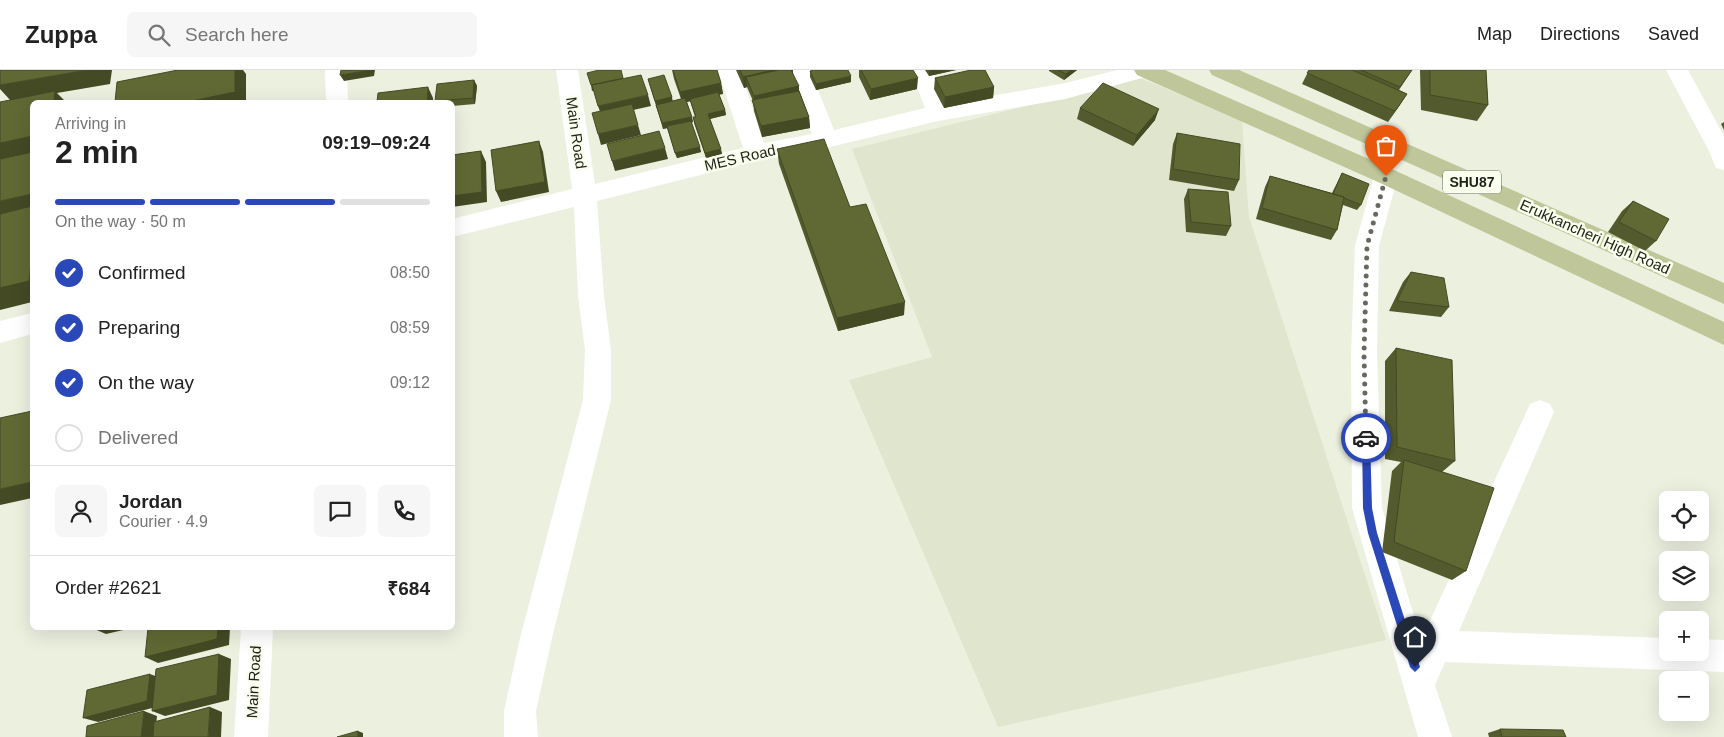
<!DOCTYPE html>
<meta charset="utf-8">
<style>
body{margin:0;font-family:Helvetica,sans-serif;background:#f6f6f6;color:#222;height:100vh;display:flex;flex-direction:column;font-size:19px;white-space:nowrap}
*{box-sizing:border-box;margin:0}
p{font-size:16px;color:#767676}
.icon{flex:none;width:28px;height:28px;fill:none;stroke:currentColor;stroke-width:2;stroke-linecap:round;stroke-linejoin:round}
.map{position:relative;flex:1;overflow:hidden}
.drawer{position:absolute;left:30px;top:30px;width:425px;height:530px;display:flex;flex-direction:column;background:#fff;border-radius:8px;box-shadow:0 5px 20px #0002}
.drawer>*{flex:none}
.tools{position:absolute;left:1659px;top:421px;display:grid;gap:10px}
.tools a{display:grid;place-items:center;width:50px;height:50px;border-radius:8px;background:#fff;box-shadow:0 5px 20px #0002;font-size:25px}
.pin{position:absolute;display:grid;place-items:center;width:42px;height:42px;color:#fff;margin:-51px -21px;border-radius:50% 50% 50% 0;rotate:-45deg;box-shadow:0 0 5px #0007}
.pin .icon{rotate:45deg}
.courier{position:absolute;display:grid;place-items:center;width:50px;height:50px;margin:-25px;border:4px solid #2b48b8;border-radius:50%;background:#fff;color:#222;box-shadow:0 1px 6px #0007}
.summary em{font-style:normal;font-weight:700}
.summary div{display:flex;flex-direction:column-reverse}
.summary{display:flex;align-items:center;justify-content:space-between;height:85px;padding:0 25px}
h1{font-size:32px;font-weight:700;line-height:38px}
.bar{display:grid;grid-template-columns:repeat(4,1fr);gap:8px 5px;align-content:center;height:60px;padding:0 25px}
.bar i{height:6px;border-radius:4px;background:#e0e0e0}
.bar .on{background:#2b48b8}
.bar p{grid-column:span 4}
.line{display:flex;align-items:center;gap:12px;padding:0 25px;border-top:1px solid #e0e0e0}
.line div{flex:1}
.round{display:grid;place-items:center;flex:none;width:52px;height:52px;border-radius:8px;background:#f6f6f6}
ol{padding:0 25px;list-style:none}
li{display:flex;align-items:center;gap:15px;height:55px}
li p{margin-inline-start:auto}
li .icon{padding:5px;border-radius:50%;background:#2b48b8;color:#fff;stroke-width:4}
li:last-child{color:#767676}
li i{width:28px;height:28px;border:2px solid #e0e0e0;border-radius:50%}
header{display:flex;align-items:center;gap:30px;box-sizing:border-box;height:70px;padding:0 25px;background:#fff;border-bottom:1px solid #e0e0e0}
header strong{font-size:24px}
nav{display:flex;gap:28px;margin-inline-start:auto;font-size:18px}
.search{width:350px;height:45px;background:#f6f6f6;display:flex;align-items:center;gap:12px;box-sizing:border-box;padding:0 18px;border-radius:8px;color:#767676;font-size:19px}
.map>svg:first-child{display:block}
.built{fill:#e0e6cd}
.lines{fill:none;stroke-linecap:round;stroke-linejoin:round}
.minor{fill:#fff;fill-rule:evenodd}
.major{fill:#bfc79a;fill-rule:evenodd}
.wall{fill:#535a2d}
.shaded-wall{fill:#434a24}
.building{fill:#606934;stroke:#434a24}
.route{fill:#2b48b8}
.done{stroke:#66695e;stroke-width:5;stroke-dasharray:0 9}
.labels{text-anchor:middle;stroke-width:5;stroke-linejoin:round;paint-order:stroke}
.shield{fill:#fafeec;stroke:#606358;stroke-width:1}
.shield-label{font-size:14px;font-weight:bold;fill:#1e2019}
.street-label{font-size:15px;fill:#1e2019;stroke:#fafeec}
</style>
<header>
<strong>Zuppa</strong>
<div class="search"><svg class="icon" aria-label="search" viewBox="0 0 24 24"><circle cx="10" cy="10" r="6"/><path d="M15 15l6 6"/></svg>Search here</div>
<nav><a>Map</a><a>Directions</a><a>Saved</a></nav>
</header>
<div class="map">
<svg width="1724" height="667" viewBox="0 0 1724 667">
<rect width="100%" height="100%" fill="#ecf0df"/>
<path class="built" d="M1140,8L1242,50L1249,147L1386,570L998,657L849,310L932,287L852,79Z"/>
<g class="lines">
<path class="minor" d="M325,0H347L348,32H326Z
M556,0H578L595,114L743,78L718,0H740L764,73L812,64L788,0H810L834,60L925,38L910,0H932L946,34L1065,13L1117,0H1156L1153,5L1065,29L938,51L826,78L756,91L597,131L604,226L611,280V330L552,568L536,641L538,667H504V641L520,568L583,330L585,280L578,226L574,137L452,167V149L572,119Z
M1666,0H1688L1724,66V100L1716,98L1709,81Z
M1386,97L1394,100L1398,106L1379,176L1377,284L1382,438L1421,570L1530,334L1540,330L1550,334L1554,342L1459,561L1668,568V582H1700V569L1724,570V602L1445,592L1435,615L1452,667H1418L1352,438L1351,284L1355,176L1374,106L1378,100Z
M32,243V264L0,273V251Z
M241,558H273L268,667H234Z"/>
<path class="major" d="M1134,0H1165L1394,100L1724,252V275L1378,112L1137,5Z
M1209,0H1239L1724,213V234L1212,5Z"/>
</g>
<path class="wall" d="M672,0L721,13L723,24H719L725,40L726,45L710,49L722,84L706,88L694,53L693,47H695L690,31L687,32L693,52L691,53L701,82L677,88L667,58L663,59L648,9L672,27V31L681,29L674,9Z
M736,0H793V4L809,47L810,58L762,67L754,41L753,31L747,17L744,18Z
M859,0H913L917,19L870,30L859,7Z
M925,0H956L929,6Z
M1049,0H1077L1064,10L1049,1Z
M1309,0H1412L1399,20L1407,24L1388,52L1302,14Z
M1420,0H1486L1488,35L1477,51L1421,40Z
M810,1L851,12L816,20L810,7Z
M935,8L994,17L993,28L944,38L934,19Z
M474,10L477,16L475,34L452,36V32H435V31Z
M1080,38L1155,50L1133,76L1077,49Z
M1724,52V60L1721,54Z
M1177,63L1239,110L1234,121L1169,110L1173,74Z
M777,79L850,137L904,245L838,261L779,94Z
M1342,103L1361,135L1357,140L1343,135L1337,160L1331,170L1256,149L1265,117L1270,106L1332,123Z
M1188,119L1231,156L1226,166L1186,162L1184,129Z
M1633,131L1656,171L1645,181L1608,162L1622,141Z
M1411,202L1449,237L1441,247L1389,241L1403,212Z
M1396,278L1455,391L1442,402L1466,501L1452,510L1382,482L1392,401L1401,392L1385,389V291Z
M1500,659L1566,667H1489L1488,663Z"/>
<path class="shaded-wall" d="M87,0H112L110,14L57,23L66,32L11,31L0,19V15Z
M235,0H243L246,4V32H187Z
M371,0H375L374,6L344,11L340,5Z
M773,0H793V6L746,7L747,17L744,18L743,7Z
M932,0H956L929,6V1Z
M1071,0H1077L1064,10L1066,4Z
M851,6V12L816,20V14Z
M623,8L625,13L592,21L591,15Z
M918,8L917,19L870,30L871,19Z
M474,10L477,16L475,34L473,28Z
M721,13L723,24L682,33L680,22Z
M799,16V27L755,37L754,26Z
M428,17L433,28V32H427Z
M994,17L993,28L944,38L945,27Z
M1407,24L1400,35L1388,52L1395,41Z
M648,25L651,36L602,47L598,36Z
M672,27L673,33L657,37L655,31Z
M1159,39L1155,50L1133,76L1137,65Z
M725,40L726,45L709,49L708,44Z
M692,47L693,52L663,59L662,53Z
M809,47L810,58L762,67L761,56Z
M638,55L641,65L601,75L598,64Z
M32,66V84L0,91V73Z
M539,71L543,82L549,122L501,132L496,121Z
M700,77L701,82L677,88L675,83Z
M665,78L668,89L615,101L612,91Z
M721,79L722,84L706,88L705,83Z
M481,81L486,92L487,132L452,137V126Z
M32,124V142L0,150V131Z
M32,183V232L0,240V218Z
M905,232L904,245L838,261L837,248Z
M32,412V428L0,435V419Z
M92,558H132L106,564Z
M218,558H230L229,575L158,593L145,587Z
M219,584L231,589L229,630L165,646L152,641Z
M150,604L163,609L160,636L98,652L83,648Z
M210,637L222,642L221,667H208Z
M144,641L157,646L155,667H141Z
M358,661L363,663V667H358Z"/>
<path class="building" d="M0,0H87L0,15Z
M178,0H235V22L187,32H115L117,12Z
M341,0H371L340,5Z
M599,0H621L623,8L591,15L587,3Z
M673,0H717L721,13L680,22Z
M740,0H773L743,7Z
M779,0H791L799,16L754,26L746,7Z
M815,0H848L851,6L816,14L810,1Z
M861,0H913L918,8L871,19Z
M971,0H985L994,17L945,27L935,8Z
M1058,0H1071L1066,4Z
M1309,0H1352L1407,24L1395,41L1307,3Z
M1361,0H1412L1400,17Z
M1430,0H1486L1488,35L1430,25Z
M641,5L648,25L598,36L592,15Z
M664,5L672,27L655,31L648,9Z
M474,10L473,28L435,31L437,14Z
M1103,13L1159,39L1137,65L1080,38Z
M428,17L427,32H377L378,23Z
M55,21L54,32H32V66L0,73V32Z
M799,21L809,47L761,56L752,30Z
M718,22L725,40L708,44L721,79L705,83L693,47H696L690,29Z
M685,28L692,47L662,53L656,35Z
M632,34L638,55L598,64L592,43Z
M691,51L700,77L675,83L667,56Z
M659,61L665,78L612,91L607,74Z
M1177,63L1240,74L1239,110L1173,99Z
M824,69L850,137L866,134L905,232L837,248L777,79Z
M539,71L545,112L496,121L491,80Z
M481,81L482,122L452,126V85Z
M32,82V124L0,131V89Z
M1342,103L1369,114L1361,135L1344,128V127L1333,124Z
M1270,106L1344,127L1337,160L1262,138Z
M1188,119L1228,122L1231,156L1191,152Z
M1633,131L1669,149L1656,171L1619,152Z
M32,136V184L29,211L0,218V144Z
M1411,202L1444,208L1449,237L1397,231Z
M1396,278L1452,290L1455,391L1397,377Z
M32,341V412L0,419V348Z
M1404,390L1494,418L1466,501L1394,472Z
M148,558H218L217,569L145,587Z
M219,584L217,625L152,641L156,599Z
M150,604L147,631L83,648L87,620Z
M210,637L208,667H153L154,652Z
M144,641L141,667H86L87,656Z
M1500,659L1563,660L1566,667H1502Z
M358,661V667H337Z"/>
<path class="route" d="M1366,365L1370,368L1372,438L1377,463L1420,597L1415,602L1410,597L1368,463L1363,438L1362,368Z"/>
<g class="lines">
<path class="done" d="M1366,368L1364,284L1367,176L1386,106"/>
</g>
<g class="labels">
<rect class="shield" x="1443" y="100.5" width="58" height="23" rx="4"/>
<g class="shield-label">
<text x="1472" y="117">SHU87</text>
</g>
<g class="street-label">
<text transform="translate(576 63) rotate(82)" y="5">Main Road</text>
<text transform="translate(740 88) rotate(-13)" y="5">MES Road</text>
<text transform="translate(1595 167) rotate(24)" y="5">Erukkancheri High Road</text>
<text transform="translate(254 612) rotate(-87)" y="5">Main Road</text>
</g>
</g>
</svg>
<div class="tools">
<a><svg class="icon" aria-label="locate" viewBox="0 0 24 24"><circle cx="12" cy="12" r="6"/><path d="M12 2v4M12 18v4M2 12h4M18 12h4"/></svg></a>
<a><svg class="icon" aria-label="layers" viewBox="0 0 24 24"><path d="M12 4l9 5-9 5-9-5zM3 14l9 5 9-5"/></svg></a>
<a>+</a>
<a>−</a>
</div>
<div class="pin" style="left:1386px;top:106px;background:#ea580c"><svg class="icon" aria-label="bag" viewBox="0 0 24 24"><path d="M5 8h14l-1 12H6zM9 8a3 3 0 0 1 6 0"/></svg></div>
<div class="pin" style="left:1415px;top:597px;background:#1f2937"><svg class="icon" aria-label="home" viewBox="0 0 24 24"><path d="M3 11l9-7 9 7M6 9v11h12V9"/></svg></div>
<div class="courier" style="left:1366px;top:368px"><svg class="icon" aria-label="car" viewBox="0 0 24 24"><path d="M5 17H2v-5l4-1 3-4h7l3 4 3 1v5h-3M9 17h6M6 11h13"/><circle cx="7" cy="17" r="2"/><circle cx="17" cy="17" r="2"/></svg></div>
<section class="drawer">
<div class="summary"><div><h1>2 min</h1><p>Arriving in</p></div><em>09:19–09:24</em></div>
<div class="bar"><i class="on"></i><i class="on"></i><i class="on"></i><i></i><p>On the way · 50 m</p></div>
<ol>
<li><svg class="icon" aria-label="check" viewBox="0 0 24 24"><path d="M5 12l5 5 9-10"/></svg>Confirmed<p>08:50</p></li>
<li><svg class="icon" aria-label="check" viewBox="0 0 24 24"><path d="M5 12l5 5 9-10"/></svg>Preparing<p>08:59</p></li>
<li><svg class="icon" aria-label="check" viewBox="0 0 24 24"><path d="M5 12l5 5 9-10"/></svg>On the way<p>09:12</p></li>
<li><i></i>Delivered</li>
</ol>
<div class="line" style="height:90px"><a class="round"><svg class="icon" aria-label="person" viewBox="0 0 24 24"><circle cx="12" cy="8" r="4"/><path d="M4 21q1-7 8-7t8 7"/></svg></a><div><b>Jordan</b><p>Courier · 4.9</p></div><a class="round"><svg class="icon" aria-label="chat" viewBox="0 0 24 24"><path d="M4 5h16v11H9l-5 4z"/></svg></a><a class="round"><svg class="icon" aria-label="phone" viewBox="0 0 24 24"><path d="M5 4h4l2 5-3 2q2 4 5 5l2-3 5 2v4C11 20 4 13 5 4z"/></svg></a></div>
<div class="line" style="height:65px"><div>Order #2621</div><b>₹684</b></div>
</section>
</div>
